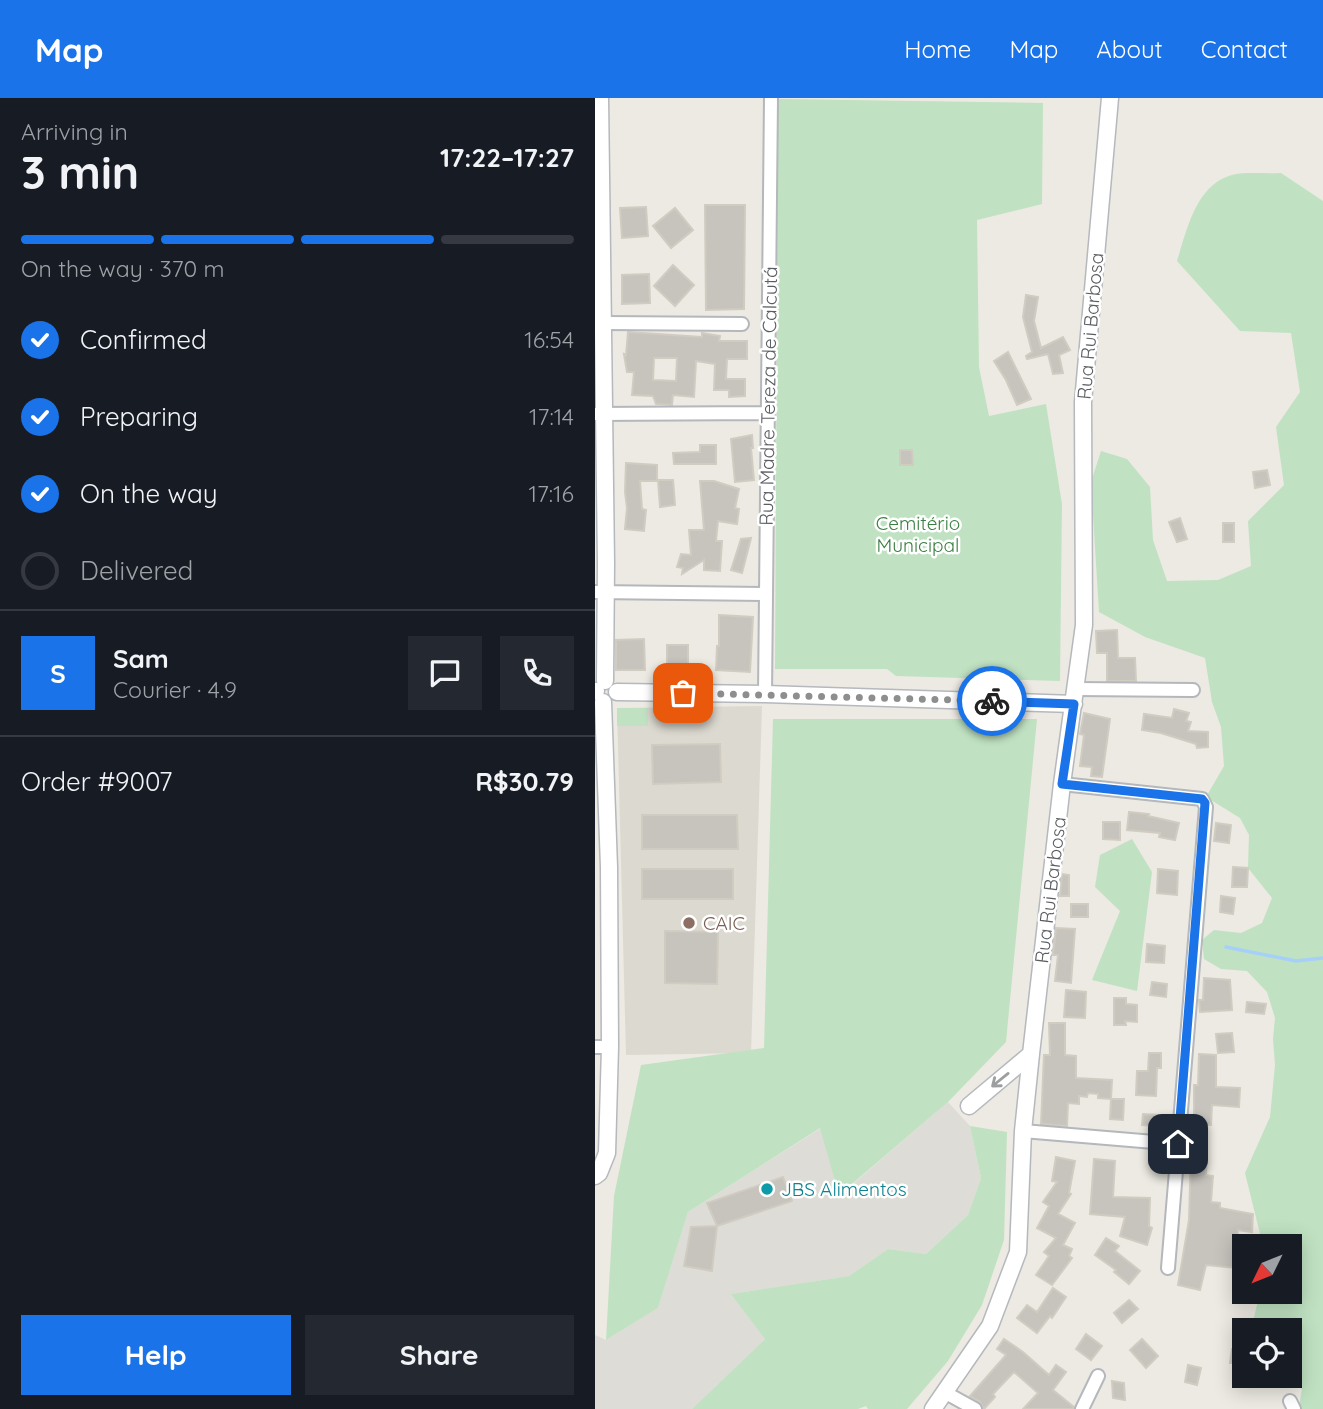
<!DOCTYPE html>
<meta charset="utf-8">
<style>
body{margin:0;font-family:Quicksand,sans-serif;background:#242831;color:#f1f3f6;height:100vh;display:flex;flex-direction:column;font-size:26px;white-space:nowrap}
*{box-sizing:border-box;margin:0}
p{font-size:23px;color:#9ea1a6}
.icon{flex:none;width:38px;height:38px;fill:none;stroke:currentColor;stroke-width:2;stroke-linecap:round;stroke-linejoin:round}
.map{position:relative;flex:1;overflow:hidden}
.panel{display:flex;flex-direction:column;background:#171b24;width:595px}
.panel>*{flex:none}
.needle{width:46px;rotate:227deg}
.tools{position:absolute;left:637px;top:1136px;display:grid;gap:14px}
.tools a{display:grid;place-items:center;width:70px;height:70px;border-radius:0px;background:#171b24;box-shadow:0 4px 18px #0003;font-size:35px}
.pin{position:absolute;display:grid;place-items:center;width:60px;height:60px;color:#fff;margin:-30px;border-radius:14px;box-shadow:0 4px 10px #0006}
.courier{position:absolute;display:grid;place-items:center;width:70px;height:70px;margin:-35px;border:5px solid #1a73e8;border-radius:50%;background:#fff;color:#222;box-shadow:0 2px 9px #0007}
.headline em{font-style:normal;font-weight:700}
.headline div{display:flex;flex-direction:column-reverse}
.headline{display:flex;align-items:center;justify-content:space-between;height:119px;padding:0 21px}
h1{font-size:46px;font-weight:700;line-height:52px}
.bar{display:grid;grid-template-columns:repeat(4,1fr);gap:10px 7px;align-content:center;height:84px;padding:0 21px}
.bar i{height:9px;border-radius:5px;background:#363941}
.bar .active{background:#1a73e8}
.bar p{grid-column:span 4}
.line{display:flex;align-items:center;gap:18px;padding:0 21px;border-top:2px solid #363941}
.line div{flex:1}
.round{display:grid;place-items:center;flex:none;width:74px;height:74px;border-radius:0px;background:#242831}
ol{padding:0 21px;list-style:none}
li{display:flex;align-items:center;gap:21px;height:77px}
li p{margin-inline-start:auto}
li .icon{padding:7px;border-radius:50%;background:#1a73e8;color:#fff;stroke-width:4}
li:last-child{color:#9ea1a6}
li i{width:38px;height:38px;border:4px solid #363941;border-radius:50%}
.action{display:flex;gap:14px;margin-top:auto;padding:14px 21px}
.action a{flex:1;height:80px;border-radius:0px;background:#1a73e8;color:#fff;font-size:28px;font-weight:700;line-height:80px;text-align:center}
.action a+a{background:#242831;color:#f1f3f6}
header{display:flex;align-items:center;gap:42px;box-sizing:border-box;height:98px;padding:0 35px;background:#1a73e8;color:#fff}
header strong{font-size:33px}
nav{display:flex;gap:38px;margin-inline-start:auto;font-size:24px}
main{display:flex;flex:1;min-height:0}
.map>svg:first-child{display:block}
.industrial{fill:#dddcd6}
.education{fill:#dcd9d0}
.green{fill:#c0e2c2}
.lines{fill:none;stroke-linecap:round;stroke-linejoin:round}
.stream{stroke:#a6d0f7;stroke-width:3.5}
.building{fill:#c7c4be;stroke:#d0ccc1;stroke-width:2;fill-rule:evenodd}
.street-casing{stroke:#b4b7bb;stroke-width:16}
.secondary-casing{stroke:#b5b8bd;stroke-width:19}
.street{stroke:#fff;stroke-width:12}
.secondary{stroke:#fff;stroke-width:16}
.oneway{stroke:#9c9ea0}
.done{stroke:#8d8e8e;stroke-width:7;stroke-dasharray:0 12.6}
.route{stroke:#1a73e8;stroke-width:9}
.education-dot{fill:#8d6e63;stroke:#fff;stroke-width:2.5}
.culture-dot{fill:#0f9aa8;stroke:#fff;stroke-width:2.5}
.labels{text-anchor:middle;stroke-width:5;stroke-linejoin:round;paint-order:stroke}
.street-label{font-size:19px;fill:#5a5d61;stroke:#fff}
.park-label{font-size:19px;fill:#3b7f42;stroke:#fff}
.education-label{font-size:19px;fill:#785e54;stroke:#fff;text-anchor:start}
.culture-label{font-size:19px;fill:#0d838f;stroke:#fff;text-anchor:start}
</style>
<header>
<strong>Map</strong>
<nav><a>Home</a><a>Map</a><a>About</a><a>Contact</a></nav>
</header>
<main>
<section class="panel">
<div class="headline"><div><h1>3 min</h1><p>Arriving in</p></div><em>17:22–17:27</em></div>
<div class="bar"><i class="active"></i><i class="active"></i><i class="active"></i><i></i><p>On the way · 370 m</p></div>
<ol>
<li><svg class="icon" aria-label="check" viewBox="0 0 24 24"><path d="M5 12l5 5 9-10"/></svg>Confirmed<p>16:54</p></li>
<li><svg class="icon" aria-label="check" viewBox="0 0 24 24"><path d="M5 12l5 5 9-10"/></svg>Preparing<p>17:14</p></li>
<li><svg class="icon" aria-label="check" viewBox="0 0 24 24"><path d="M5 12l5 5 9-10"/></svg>On the way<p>17:16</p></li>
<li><i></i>Delivered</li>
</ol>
<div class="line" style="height:126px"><b class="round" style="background:#1a73e8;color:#fff">S</b><div><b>Sam</b><p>Courier · 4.9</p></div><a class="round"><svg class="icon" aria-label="chat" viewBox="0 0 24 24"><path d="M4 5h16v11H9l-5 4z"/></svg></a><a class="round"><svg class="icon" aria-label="phone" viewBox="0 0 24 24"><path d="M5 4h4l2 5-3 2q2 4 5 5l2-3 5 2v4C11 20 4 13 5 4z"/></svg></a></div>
<div class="line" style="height:91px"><div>Order #9007</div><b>R$30.79</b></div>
<div class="action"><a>Help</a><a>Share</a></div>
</section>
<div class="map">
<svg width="728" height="1311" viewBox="0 0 728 1311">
<rect width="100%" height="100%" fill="#eceae2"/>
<path class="industrial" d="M353,1004L375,1028L386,1080L373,1117L331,1156L293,1151L254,1178L137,1196L170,1241L97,1311H0V1237L11,1242L63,1210L93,1114L226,1030L245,1097Z"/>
<path class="education" d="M167,608L156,955L31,957L22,610Z"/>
<path class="green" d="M183,1L448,5L447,106L382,122L384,269L394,318L451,306L467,406L465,583L301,578L292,571H180Z
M686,75L728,103V1311H697L704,1309L707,1291L693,1284L691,1278H695V1232H656L665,1194H695V1148H668L650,1075L675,1019L680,967L678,941L680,920L672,894L652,873L626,871L609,861L607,842L619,832L646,835L667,825L677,800L653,770L654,737L645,720L611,699L629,668L626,629L617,604L610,560L550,539L504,514L496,384L506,353L532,361L555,389L558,442L572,483L623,482L656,468L653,423L689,387L681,329L705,294L696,235L645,233L582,163C592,131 602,83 641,76C655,74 672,76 686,75Z
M22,610H53V628H22Z
M178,621H442L411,944L353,1004L244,1097L225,1030L93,1114L63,1210L11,1242L19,1098L46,967L169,950Z
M537,741L557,774L542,893L497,882L525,813L500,789L505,757Z
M375,1028L412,1034L409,1142L387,1207L353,1263L312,1311H273L271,1308L263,1311H97L170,1241L136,1196L254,1178L293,1151L331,1156L373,1117L386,1080Z"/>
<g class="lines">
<path class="stream" d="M631,849L701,863L728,860"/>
</g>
<path class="building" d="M110,107H150L149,211L111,212Z
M51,109L53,138L27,140L25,110Z
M80,110L98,132L76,150L58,128Z
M78,167L99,187L80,208L59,188Z
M54,176L55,205L27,206V177Z
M431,197L443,199L439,223L446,250L468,239L475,252L464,257L468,275L458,276L453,256L432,261L431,258L437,254L428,219Z
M33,234L107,239V235L125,238L124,243H152V261H132L131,281H150V298L134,299V292H119L120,266L101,263L99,299L78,297L77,307L61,306L58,298L37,297L39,274H32L29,256L31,257ZM59,260H82L81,283L58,282Z
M413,254L436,301L422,307L411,282L399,263Z
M157,337L158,350H156L159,382L140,384L136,341Z
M105,347H121V366H79L78,355L105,354Z
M305,352H317L318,367H305Z
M31,365L62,367V383H45L47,411L51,412L49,433L30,431L32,410L30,394Z
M672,372L675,387L660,390L658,374Z
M63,382H78L80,407L65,409Z
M105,383H119L144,391L140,410L144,411L142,426L123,423L121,443H127L125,473L109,472V462L87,476L88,470L82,469L86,456L96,457L94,432H109Z
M585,420L592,441L582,444L574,424Z
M628,425H639V444H628Z
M156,440L147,475L136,472L146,441Z
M124,517L158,519L155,574L121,572L122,548H124Z
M522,532L523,560H540L541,583H512V555H502L501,533Z
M49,541L50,572H21V542Z
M72,547H93V572H72Z
M579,611L594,615L591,623L596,624L593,633L613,634V649L602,650L601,646L566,635L547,632L549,616L577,620Z
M489,615L515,621L507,679L496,678L497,669L485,668L489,637L485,636Z
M125,646L126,684L58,686L57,647Z
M534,714L554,716L553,718L584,725L580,742L564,739L565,735L532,732Z
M47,717H142L143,751H47Z
M508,724H525V742L508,741Z
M621,725L636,727L634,745L619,743Z
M638,769L653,770L652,789H637Z
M47,771H138V801H47Z
M563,771L583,773L582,797L562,795Z
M467,776L474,777V798H465Z
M626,798L640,800L638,816L625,814Z
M476,806H493V819H476Z
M461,830L480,831L476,885L460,883L463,857H458Z
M70,833L123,834L122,886L70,885Z
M552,846L570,848L569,865L551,864Z
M609,880L635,882L637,912L605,914L604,902H608Z
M557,884L572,886L571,899L555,897Z
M471,892L491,894L490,920L469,919Z
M519,900H531V906L542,907V924L530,923L531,927H519Z
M652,904L671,906L669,916L651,914Z
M454,925H470V957L481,958V980L517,982L516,1001L503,1000V996L493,995L492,999L484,998V1006L473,1005L472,1028L446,1026L449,957H455Z
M637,935L639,954L623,955L621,936Z
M554,955H566V970H562L561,998L541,997L542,973H553Z
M604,956L621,957V989L645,990L644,1009L617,1007L616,1027L599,1026V987H603Z
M516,1001H529L528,1022L515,1021Z
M548,1016L564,1017L563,1028L547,1027Z
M596,1053L612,1054L611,1077L618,1078L616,1104L625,1105V1110L658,1116L657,1134L643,1132L641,1152L647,1153L645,1169H649V1199L640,1198L642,1170L611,1167L605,1192L583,1187L594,1122Z
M461,1059L480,1063L474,1095L476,1096L463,1116L480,1125L468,1147L477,1151L474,1158L477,1160L457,1187L441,1177L454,1158L449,1154L461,1140L442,1130L454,1108L448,1104L462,1084L457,1083Z
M499,1061L520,1063L518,1099L555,1100L554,1128L557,1130L552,1147L525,1138L530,1119L495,1116Z
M188,1079L197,1103L122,1128L112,1105Z
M122,1128L117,1173L89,1168L96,1129Z
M511,1140L524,1148L520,1153L545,1173L534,1186L519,1174L521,1172L500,1157Z
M458,1190L471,1199L457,1220L455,1218L442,1235L422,1220L432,1207L442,1214Z
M534,1202L543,1211L527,1225L519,1215Z
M491,1236L507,1248L496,1262L481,1251Z
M409,1241L428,1254L454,1277L461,1267L471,1274L458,1292L479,1309L478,1311H428L443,1295L419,1274L398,1296L400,1299L389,1311L385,1304L375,1298L411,1257L402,1251Z
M547,1241L563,1258L551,1270L535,1252Z
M637,1251L649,1252L648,1265H635Z
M593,1267L606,1270L602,1287L590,1284Z
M517,1283L529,1285L530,1302L518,1300Z"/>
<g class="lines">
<defs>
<path id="street" d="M9,225L147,226
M0,316L173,315
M0,494L171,496
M481,591L598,592
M170,596L176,0
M467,686L607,701L611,709L573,1170
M0,949H15
M428,1033L583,1046
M351,1295L380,1311
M695,1303L699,1311
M487,1311L503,1278"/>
<path id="secondary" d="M5,0L11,466L10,583
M0,593H1
M22,594L170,596L479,606
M374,1008L436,956
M0,1078L4,1075L12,1055L15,949L14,769L8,604
M338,1311L395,1228L423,1154L428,1033L436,956L467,686L489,527L488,304L515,0"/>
</defs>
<use href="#street" class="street-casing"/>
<use href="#secondary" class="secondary-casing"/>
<use href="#street" class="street"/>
<use href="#secondary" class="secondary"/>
</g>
<defs><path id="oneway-shaft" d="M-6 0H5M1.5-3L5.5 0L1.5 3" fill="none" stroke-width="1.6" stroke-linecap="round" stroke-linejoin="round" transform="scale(1.75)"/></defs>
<use class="oneway" href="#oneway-shaft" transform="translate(405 982) rotate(141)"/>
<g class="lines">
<path class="done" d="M88,595L397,603"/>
<path class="route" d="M397,603L479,606L467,686L607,701L610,705L583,1046"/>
</g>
<circle class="education-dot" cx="94" cy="825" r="7"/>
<circle class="culture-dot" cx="172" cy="1091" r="7"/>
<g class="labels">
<g class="street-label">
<text transform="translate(495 228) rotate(-85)" y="7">Rua Rui Barbosa</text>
<text transform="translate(173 298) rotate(-89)" y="7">Rua Madre Tereza de Calcutá</text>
<text transform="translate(455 792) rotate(-83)" y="7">Rua Rui Barbosa</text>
</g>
<g class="park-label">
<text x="323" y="432">Cemitério<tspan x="323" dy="22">Municipal</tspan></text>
</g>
<g class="education-label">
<text x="108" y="832">CAIC</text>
</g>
<g class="culture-label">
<text x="186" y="1098">JBS Alimentos</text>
</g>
</g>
</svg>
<div class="tools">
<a><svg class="needle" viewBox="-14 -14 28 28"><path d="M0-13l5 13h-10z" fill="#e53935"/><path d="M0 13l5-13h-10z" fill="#9ea1a6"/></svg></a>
<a><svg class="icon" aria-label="locate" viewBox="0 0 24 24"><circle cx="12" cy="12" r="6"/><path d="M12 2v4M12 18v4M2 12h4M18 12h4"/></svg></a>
</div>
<div class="pin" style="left:88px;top:595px;background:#ea580c"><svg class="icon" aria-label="bag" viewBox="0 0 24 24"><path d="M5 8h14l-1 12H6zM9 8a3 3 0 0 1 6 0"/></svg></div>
<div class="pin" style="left:583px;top:1046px;background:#1f2937"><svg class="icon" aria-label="home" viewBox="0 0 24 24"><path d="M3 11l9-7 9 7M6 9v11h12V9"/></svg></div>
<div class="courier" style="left:397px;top:603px"><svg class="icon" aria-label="bike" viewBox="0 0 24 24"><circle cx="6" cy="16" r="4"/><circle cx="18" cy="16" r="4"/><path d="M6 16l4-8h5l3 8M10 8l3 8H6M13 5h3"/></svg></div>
</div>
</main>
